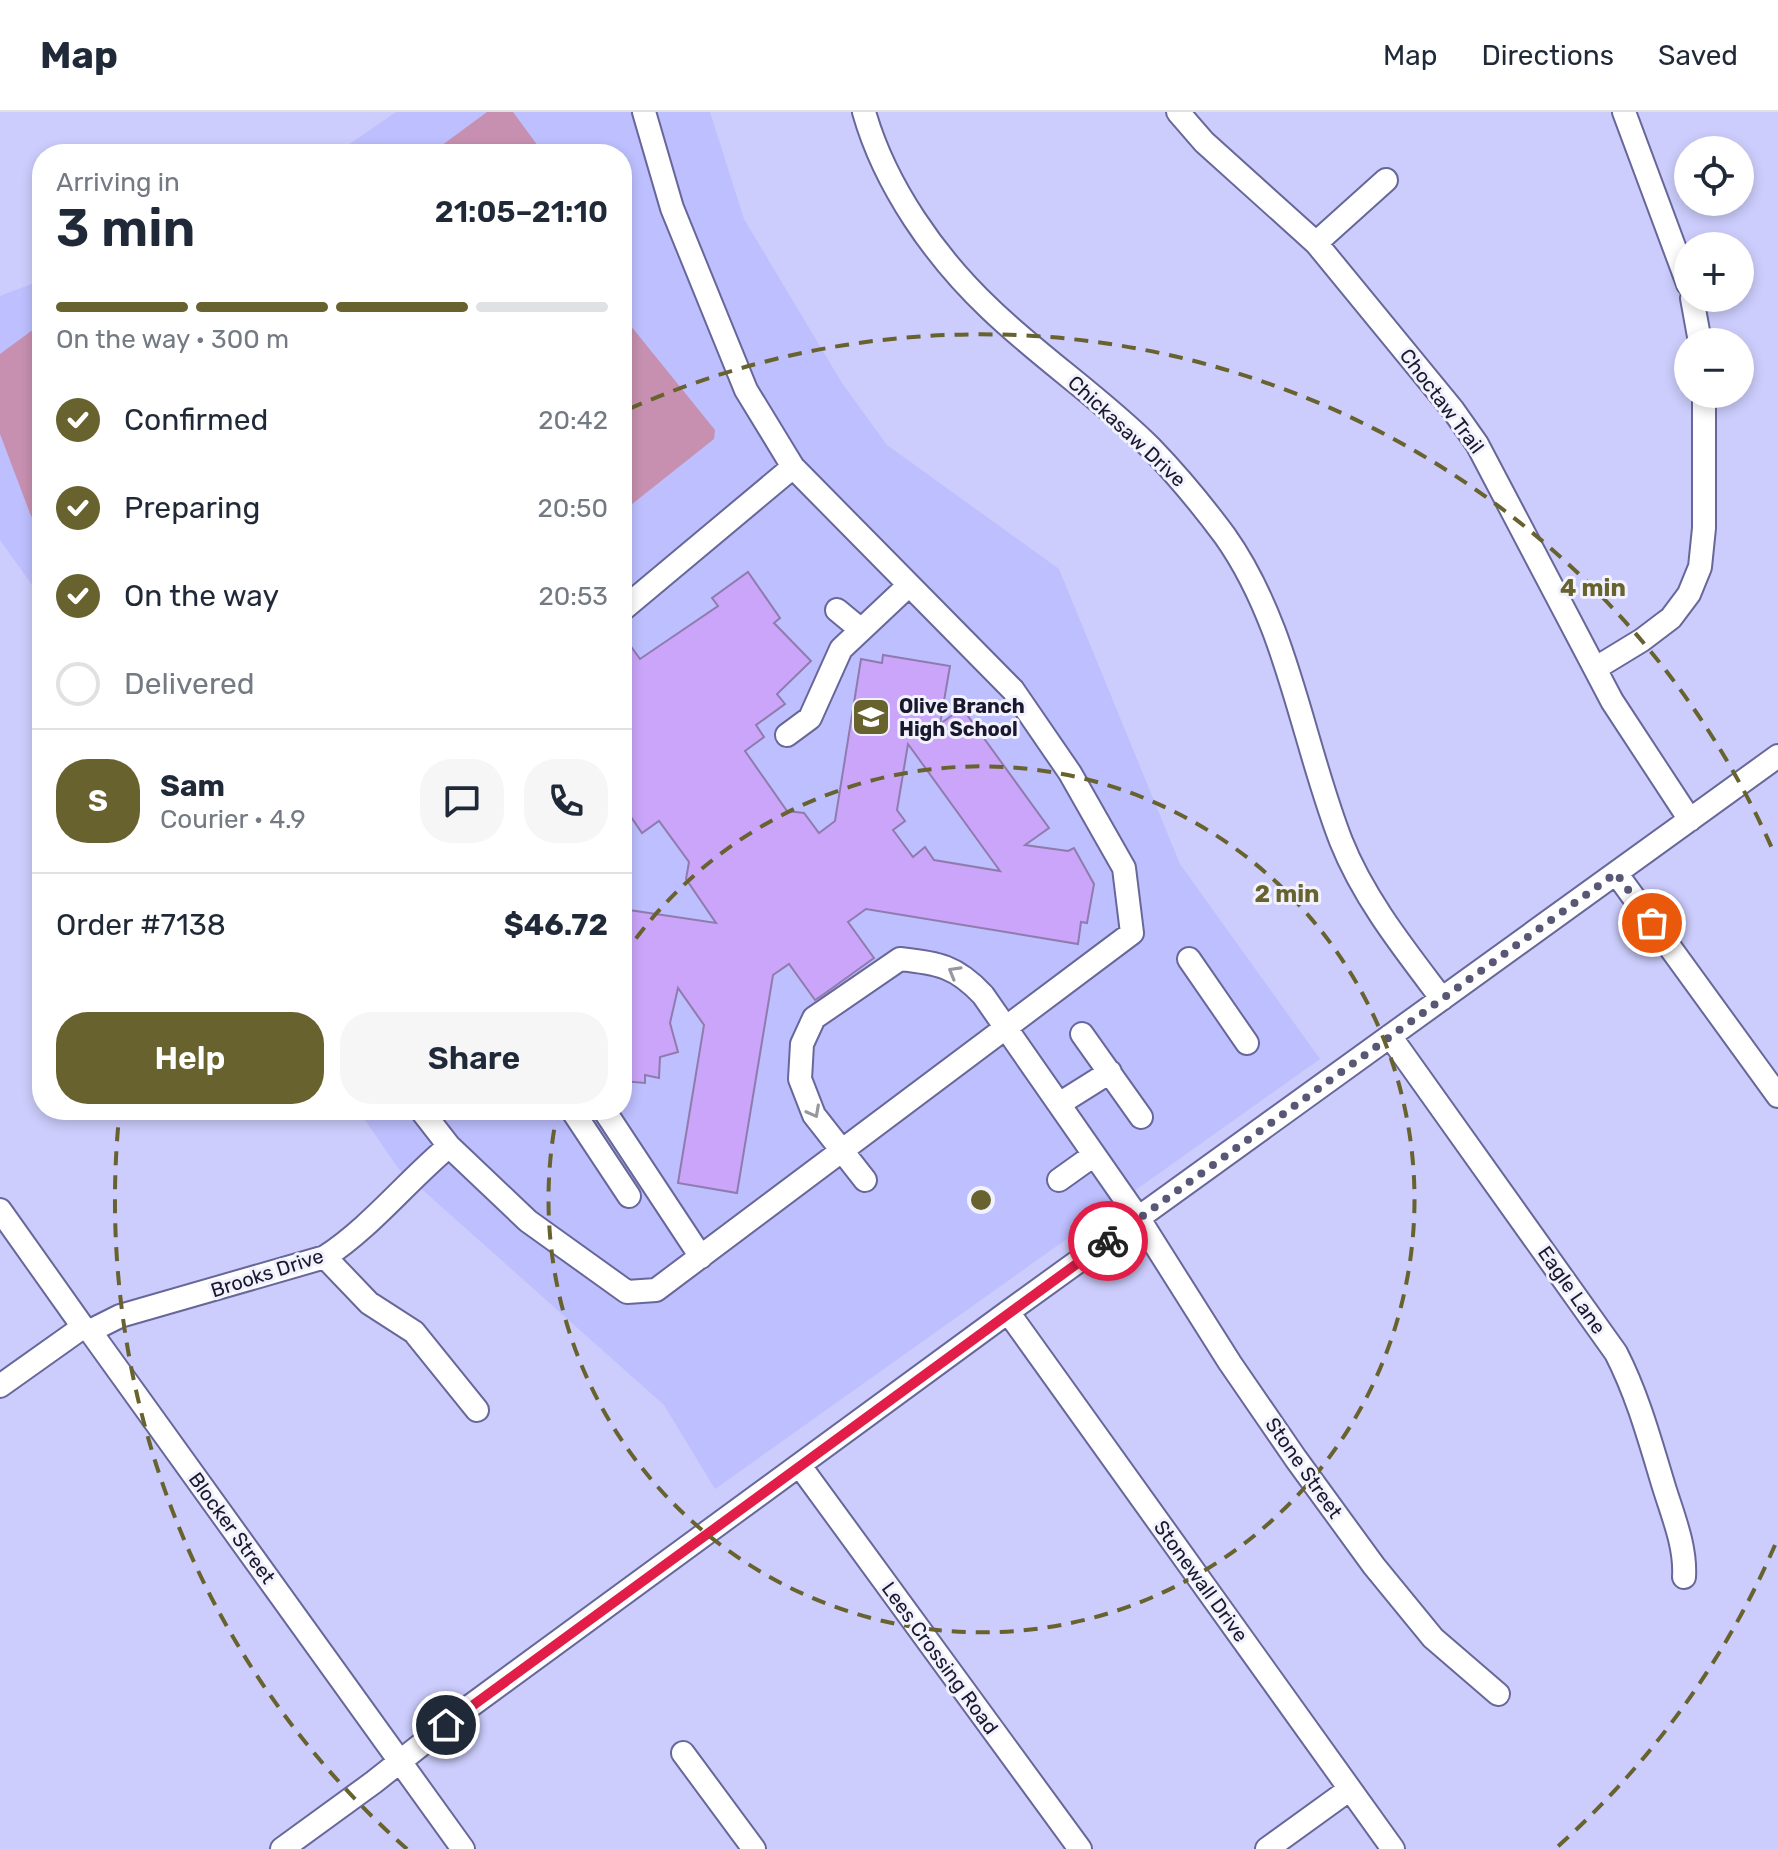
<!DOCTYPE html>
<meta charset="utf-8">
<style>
body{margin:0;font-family:Rubik,sans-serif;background:#f6f6f7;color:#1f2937;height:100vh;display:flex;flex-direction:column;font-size:30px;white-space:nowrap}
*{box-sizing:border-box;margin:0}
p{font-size:26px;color:#747a83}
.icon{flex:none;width:44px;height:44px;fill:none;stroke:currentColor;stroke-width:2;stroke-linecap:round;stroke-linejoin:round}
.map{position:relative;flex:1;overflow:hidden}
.details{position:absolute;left:32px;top:32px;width:600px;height:976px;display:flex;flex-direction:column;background:#fff;border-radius:32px;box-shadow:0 4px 12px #0003}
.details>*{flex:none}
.controls{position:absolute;left:1674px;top:24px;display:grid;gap:16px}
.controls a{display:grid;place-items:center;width:80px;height:80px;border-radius:50%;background:#fff;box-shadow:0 4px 12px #0003;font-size:40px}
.pin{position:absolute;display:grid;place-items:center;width:68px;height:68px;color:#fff;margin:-34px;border:4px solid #fff;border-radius:50%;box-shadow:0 2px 8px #0007}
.courier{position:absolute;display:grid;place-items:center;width:80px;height:80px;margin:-40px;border:6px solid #e11d48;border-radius:50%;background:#fff;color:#222;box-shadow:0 2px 10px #0007}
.overview em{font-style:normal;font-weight:600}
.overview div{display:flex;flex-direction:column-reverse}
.overview{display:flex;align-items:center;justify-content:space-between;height:136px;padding:0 24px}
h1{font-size:52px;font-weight:600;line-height:60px}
.bar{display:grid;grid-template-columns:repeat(4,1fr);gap:12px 8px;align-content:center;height:96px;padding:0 24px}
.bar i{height:10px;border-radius:6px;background:#e0e1e3}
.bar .current{background:#67622e}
.bar p{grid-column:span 4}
.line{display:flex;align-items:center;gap:20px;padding:0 24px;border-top:2px solid #e0e1e3}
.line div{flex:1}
.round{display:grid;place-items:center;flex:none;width:84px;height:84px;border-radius:32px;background:#f6f6f7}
ol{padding:0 24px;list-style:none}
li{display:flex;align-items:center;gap:24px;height:88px}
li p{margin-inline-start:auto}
li .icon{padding:8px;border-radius:50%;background:#67622e;color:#fff;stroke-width:4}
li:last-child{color:#747a83}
li i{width:44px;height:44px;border:4px solid #e0e1e3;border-radius:50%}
.primary-button{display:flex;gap:16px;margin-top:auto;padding:16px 24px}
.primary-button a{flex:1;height:92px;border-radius:32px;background:#67622e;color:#fff;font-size:32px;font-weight:600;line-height:92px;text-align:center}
.primary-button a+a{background:#f6f6f7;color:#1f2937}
header{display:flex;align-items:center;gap:48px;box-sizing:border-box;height:112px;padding:0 40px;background:#fff;border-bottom:2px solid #e0e1e3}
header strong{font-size:38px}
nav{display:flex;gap:44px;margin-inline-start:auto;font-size:28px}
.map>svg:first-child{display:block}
.built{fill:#bdbffe}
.green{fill:#c790b0}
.building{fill:#caa5fa;stroke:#907bae;stroke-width:2;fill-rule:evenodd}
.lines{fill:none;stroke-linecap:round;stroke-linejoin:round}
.minor-casing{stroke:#67679a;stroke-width:26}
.minor{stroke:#fff;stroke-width:22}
.oneway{stroke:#9897a0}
.done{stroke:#585775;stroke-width:8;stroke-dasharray:0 14.4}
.route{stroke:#e11d48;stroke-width:10}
.ring{fill:none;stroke:#67622e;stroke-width:4;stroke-dasharray:14 10}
.labels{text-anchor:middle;stroke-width:6;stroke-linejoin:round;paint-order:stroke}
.street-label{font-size:20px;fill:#19182d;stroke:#f1f2fe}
.poi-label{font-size:20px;font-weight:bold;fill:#19182d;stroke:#f1f2fe;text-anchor:start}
.centre{fill:#67622e;stroke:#f1f2fe;stroke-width:4}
.ring-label{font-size:24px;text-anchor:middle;font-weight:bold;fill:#67622e;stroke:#f1f2fe;stroke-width:6;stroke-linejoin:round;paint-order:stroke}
</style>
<header>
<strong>Map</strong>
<nav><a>Map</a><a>Directions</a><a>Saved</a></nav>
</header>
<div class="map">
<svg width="1778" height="1737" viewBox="0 0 1778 1737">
<rect width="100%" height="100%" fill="#cccdfc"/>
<path class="built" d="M396,0H710L744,107L842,271L887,333L1059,457L1180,752L1320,947L715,1377L664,1293L398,1056L358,998H622V42H335Z
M42,168V487L0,428V184Z"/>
<path class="green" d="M487,0H513L544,42H430Z
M622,203L715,318L714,327L622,400Z
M42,211V419L31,404L0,322V242Z"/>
<path class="building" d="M748,460L780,506L774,511L811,549L777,582L785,592L756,613L764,625L745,639L787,699L804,701L819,721L835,709L861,547L882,551L883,543L950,554L940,612L962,596L1049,716L1025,733L1068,739L1074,736L1094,772L1087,811L1081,810L1078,832L866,797L848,810L874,846L824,882L815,888L789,852L773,863L737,1081L678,1071L704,913L678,876L670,911L678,940L660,945L659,966L645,963V971L622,969V797L716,811L686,767L689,750L659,709L642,721L631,705L622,711V522L640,547L718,494L712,486ZM908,632L1000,759L934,748L925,735L913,745L893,718L905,709L897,698Z"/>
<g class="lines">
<defs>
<path id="minor" d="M864,0C885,74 935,145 990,197C1041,246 1101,286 1151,336C1178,364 1202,393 1225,424C1288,513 1302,629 1341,729C1364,787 1405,838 1442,887
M1178,0L1204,30L1316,131L1453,298L1477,332L1612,589L1690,708
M1624,0L1688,172
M1316,131L1386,68
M1692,186L1700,230
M622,498L793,355
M837,498L860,517
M1596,556L1642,528L1671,506L1689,482L1700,455L1704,416V282
M787,623L810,606L841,537L909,473
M1616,761L1778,984
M1189,847L1247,931
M1082,922L1141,1005
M1390,924L1616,1241C1638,1284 1650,1329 1664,1375C1673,1404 1686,1435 1684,1465
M1059,992L1110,960
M421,998L449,1034
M572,998L629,1084
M604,998L701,1145
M865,1068L814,1003L800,967L802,932L814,906L900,847C938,851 956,854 983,883L1139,1107L1230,1251L1296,1347L1374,1454L1433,1526L1498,1582
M1059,1068L1094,1043
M0,1098L83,1215L90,1219L463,1737
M325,1145L369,1191L414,1220L477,1298
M1008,1200L1393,1737
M90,1219L120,1204L325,1145C371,1115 406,1070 449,1034L528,1109L627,1180L656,1178L1132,821L1124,756L1070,661L1013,578L793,355L746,278L672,96L644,0
M0,1274L83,1215
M800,1354L1080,1737
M683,1641L754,1737
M282,1737L374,1670L469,1595L1008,1200L1778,644
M1267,1737L1350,1677"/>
</defs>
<use href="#minor" class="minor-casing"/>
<use href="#minor" class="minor"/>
</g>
<defs><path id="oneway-chevron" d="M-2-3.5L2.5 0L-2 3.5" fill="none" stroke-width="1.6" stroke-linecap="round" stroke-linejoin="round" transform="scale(2)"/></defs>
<g class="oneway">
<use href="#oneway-chevron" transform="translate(954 860) rotate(-150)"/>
<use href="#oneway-chevron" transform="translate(814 1000) rotate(62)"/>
</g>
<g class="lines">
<path class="done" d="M1108,1129L1616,761L1652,811"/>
<path class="route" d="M446,1613L1108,1129"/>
</g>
<g class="ring">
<path d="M622 846A433 433 0 1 1 557 1002"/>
<path d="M1775 1433A866 866 0 0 1 1555 1737M407 1737A866 866 0 0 1 119 1005M629 297A866 866 0 0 1 1775 743"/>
</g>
<defs>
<symbol id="school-square" viewBox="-11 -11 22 22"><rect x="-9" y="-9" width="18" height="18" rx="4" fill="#67622e" stroke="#f1f2fe"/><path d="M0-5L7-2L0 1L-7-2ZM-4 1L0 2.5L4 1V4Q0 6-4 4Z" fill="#fff"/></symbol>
</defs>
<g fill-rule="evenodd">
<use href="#school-square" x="849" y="583" width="44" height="44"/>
</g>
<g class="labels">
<g class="street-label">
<text transform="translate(1442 289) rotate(53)" y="7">Choctaw Trail</text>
<text transform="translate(1127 319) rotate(43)" y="7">Chickasaw Drive</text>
<text transform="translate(267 1161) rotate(-18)" y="7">Brooks Drive</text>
<text transform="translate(1572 1178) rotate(55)" y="7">Eagle Lane</text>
<text transform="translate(1304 1356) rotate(55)" y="7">Stone Street</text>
<text transform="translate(232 1416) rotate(54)" y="7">Blocker Street</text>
<text transform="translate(1201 1469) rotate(54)" y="7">Stonewall Drive</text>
<text transform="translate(940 1546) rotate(54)" y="7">Lees Crossing Road</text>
</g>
<g class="poi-label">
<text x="899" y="601">Olive Branch<tspan x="899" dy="23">High School</tspan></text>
</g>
</g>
<circle cx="981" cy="1088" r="12" class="centre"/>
<g class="ring-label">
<text x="1593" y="484">4 min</text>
<text x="1287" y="790">2 min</text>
</g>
</svg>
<div class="controls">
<a><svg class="icon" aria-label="locate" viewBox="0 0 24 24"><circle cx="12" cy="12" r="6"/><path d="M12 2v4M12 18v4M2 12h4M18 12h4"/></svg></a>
<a>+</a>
<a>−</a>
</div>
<div class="pin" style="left:1652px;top:811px;background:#ea580c"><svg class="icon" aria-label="bag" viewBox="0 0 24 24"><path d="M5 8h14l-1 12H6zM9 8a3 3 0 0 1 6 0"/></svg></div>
<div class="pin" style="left:446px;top:1613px;background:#1f2937"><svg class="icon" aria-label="home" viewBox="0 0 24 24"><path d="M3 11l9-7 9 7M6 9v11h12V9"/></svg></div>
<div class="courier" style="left:1108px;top:1129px"><svg class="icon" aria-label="bike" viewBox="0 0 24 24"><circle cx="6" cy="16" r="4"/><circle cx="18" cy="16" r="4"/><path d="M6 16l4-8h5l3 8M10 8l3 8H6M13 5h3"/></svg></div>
<section class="details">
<div class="overview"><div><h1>3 min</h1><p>Arriving in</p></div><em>21:05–21:10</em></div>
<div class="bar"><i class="current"></i><i class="current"></i><i class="current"></i><i></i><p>On the way · 300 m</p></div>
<ol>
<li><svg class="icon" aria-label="check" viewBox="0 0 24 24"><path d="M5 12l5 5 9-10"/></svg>Confirmed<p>20:42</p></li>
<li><svg class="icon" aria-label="check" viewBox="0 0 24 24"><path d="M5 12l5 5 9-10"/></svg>Preparing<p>20:50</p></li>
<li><svg class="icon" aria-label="check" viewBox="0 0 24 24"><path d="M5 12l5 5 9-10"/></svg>On the way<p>20:53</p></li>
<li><i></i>Delivered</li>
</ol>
<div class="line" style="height:144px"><b class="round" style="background:#67622e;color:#fff">S</b><div><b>Sam</b><p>Courier · 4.9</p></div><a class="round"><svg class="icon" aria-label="chat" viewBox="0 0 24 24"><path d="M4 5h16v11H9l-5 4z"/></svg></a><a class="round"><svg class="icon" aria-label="phone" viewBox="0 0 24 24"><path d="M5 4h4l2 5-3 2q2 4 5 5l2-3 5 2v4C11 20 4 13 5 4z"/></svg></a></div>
<div class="line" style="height:104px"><div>Order #7138</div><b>$46.72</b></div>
<div class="primary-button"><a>Help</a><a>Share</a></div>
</section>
</div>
